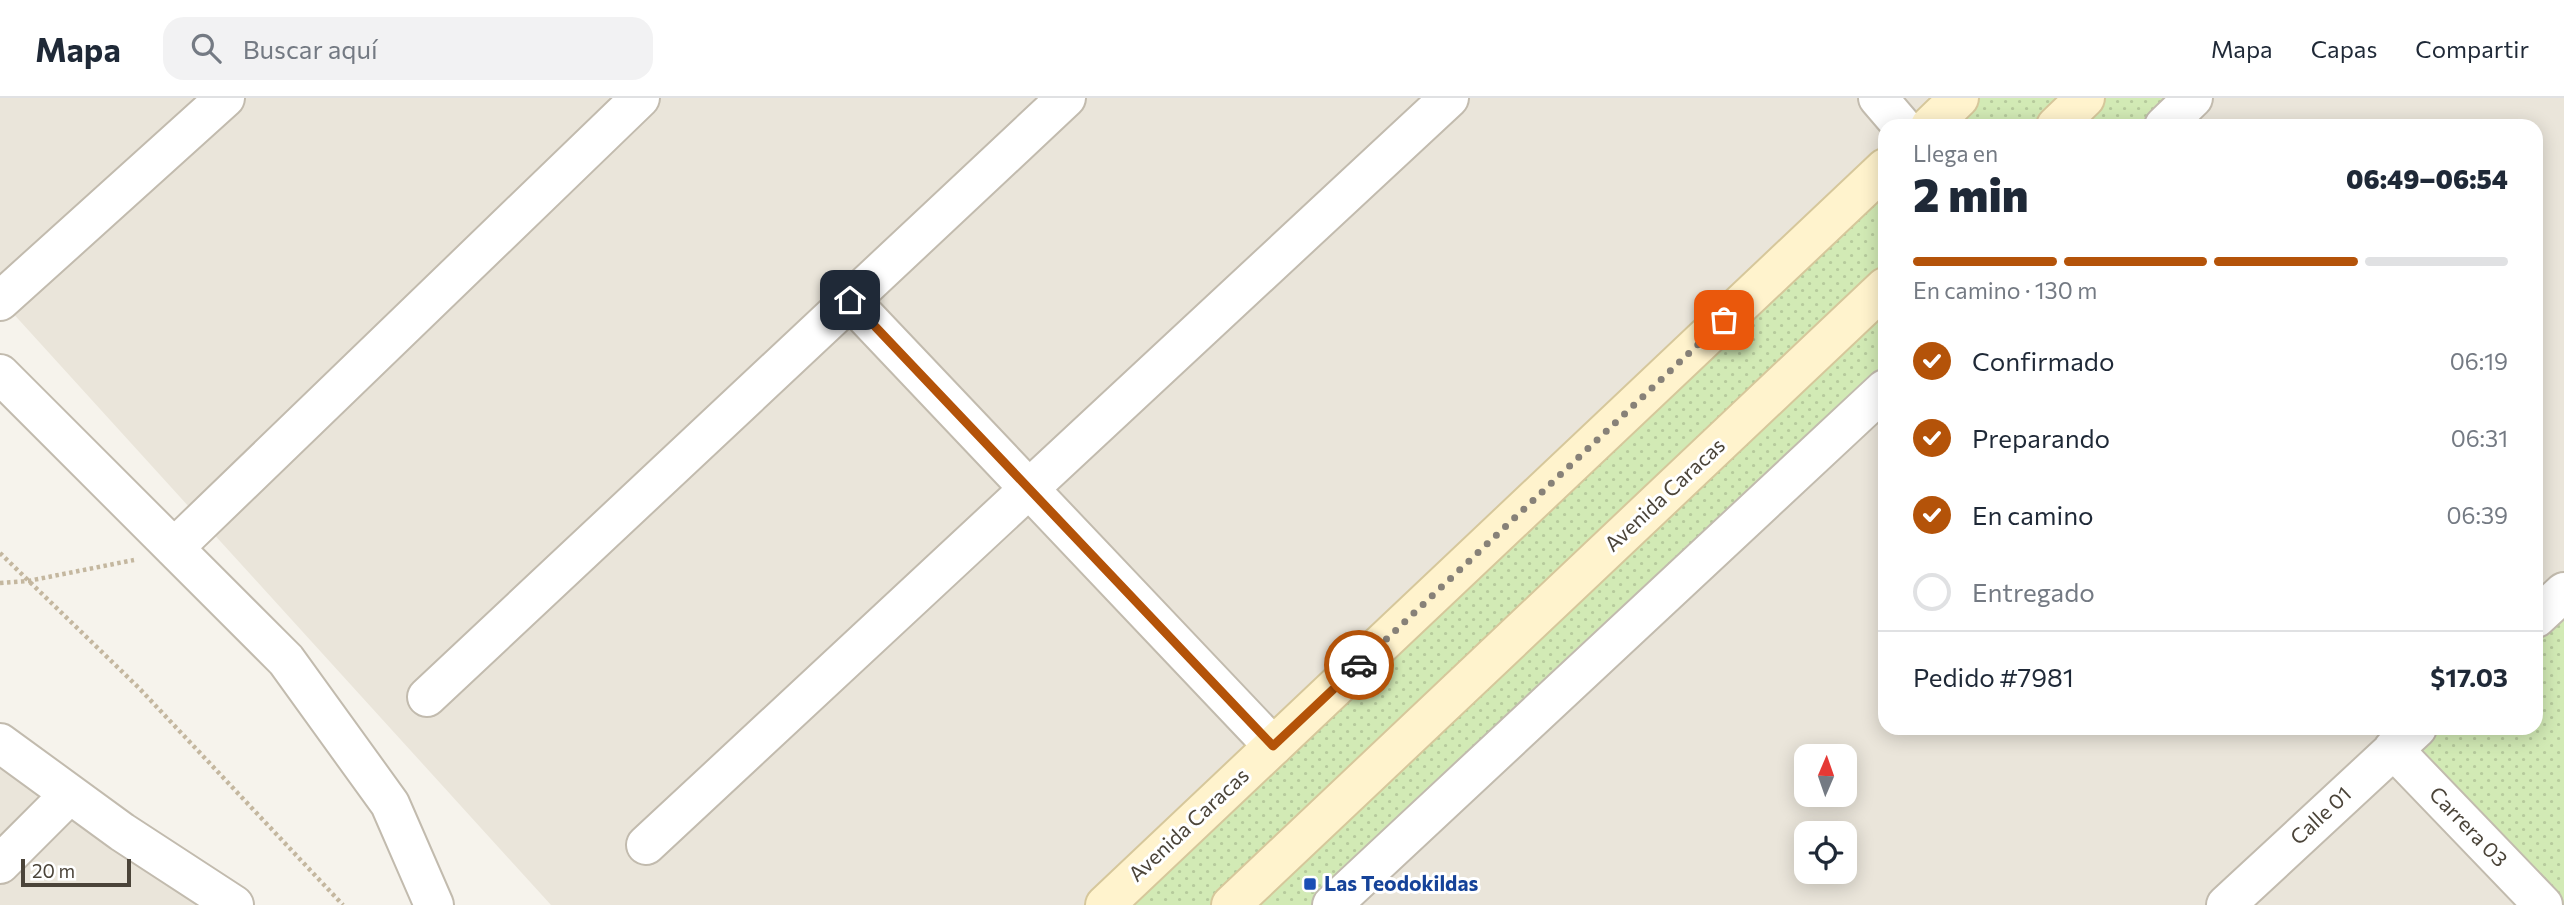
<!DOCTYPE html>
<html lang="es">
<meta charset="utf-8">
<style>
body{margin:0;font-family:Commissioner,sans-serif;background:#f2f2f3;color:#1f2937;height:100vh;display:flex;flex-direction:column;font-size:26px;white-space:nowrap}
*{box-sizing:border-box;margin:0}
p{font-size:23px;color:#747a83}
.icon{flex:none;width:38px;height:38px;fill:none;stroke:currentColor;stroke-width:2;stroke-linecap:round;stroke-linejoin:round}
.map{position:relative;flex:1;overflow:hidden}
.side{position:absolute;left:1878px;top:21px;width:665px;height:616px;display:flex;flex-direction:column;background:#fff;border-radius:21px;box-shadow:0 4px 18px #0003}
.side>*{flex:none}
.needle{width:46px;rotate:2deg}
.tools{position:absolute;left:1794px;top:646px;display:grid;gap:14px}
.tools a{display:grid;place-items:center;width:63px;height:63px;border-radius:14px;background:#fff;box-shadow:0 4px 18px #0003;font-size:35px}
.scale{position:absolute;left:21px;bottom:18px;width:110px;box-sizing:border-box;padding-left:7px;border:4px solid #4b4439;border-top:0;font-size:19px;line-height:24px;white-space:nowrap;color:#4b4439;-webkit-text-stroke:5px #fff;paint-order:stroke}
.pin{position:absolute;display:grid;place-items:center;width:60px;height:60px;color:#fff;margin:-30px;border-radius:14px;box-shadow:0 4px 10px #0006}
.courier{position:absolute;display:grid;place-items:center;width:70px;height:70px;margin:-35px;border:5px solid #b45309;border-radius:50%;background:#fff;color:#222;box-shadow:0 2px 9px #0007}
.headline em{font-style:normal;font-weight:800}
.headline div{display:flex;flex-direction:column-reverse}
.headline{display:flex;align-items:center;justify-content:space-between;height:119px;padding:0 35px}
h1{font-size:46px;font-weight:800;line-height:52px}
.bar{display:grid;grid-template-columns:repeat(4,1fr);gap:10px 7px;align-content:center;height:84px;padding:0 35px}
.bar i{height:9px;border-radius:5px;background:#e0e1e3}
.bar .selected{background:#b45309}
.bar p{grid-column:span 4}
.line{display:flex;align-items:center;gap:18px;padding:0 35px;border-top:2px solid #e0e1e3}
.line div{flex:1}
ol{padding:0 35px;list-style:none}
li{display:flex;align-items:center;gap:21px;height:77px}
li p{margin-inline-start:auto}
li .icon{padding:7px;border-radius:50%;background:#b45309;color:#fff;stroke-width:4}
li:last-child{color:#747a83}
li i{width:38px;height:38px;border:4px solid #e0e1e3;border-radius:50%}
header{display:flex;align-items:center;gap:42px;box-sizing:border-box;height:98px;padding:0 35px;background:#fff;border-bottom:2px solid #e0e1e3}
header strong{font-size:33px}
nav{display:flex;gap:38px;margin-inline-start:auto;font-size:24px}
.search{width:490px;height:63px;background:#f2f2f3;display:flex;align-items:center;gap:18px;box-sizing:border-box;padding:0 24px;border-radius:21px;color:#747a83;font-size:26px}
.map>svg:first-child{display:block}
.residential{fill:#eae5da;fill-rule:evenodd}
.grass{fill:url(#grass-dots)}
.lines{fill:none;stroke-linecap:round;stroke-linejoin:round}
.street-casing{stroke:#c2bbae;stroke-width:42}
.secondary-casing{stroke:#d6c79b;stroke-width:42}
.path{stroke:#c4b79f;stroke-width:4.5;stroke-dasharray:3.5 3.5;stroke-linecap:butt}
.street{stroke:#fff;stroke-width:38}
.secondary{stroke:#fff3cd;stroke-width:38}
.done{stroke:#878178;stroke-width:7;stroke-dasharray:0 12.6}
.route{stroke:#b45309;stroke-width:9}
.transit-dot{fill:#1a4fb4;stroke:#fff;stroke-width:2.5}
.labels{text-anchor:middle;stroke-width:6;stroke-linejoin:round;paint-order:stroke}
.street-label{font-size:21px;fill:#4b4439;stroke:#fff}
.transit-label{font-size:21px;font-weight:bold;fill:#164399;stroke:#fff;text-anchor:start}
</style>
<header>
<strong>Mapa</strong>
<div class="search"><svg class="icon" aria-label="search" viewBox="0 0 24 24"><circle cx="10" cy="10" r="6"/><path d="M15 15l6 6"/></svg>Buscar aquí</div>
<nav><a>Mapa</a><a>Capas</a><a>Compartir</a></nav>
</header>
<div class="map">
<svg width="2564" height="807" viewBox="0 0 2564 807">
<defs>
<pattern id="grass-dots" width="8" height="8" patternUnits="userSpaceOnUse" patternTransform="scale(1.75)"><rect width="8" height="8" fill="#d2eab5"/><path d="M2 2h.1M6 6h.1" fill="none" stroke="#b6ca9c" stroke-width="1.8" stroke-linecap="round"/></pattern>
</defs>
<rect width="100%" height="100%" fill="#f6f3ec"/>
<path class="residential" d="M0,0H2564V807H551L0,201ZM1885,28H2536V630H1885ZM1806,658H1844V696H1806ZM1806,735H1844V774H1806Z
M0,645L234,807H0Z"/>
<path class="grass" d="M1959,0H2193L2164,28H1930Z
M1885,70V291L1332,807H1105Z
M2564,494V807H2543L2393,652L2417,630H2536V520Z"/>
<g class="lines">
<defs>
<path id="street" d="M1878,0L1902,28
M2164,28L2193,0
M850,202L1273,648
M0,203L225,0
M0,276L286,562L390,706L434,807
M174,450L640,0
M2536,520L2564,494
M427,599L1066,0
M0,645L122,734L234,807
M2393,651L2543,807
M646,747L1449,0
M0,766L69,697
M1332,807L1885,291
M2226,807L2417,630"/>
<path id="secondary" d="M1930,28L1959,0
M2056,28L2085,0
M1105,807L1885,70
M1231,807L1885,189"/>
</defs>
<use href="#street" class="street-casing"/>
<use href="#secondary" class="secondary-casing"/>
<path class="path" d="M0,455L139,590L343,807
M0,485L28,483L134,462"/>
<use href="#street" class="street"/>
<use href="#secondary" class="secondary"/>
</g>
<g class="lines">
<path class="done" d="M1359,567L1724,222"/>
<path class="route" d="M850,202L1273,648L1359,567"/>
</g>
<rect class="transit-dot" x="1303" y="779" width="14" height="14" rx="3.5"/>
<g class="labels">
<g class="street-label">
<text transform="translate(1665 397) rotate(-43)" y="7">Avenida Caracas</text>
<text transform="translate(2321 718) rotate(-43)" y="7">Calle 01</text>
<text transform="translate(1189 727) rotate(-43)" y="7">Avenida Caracas</text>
<text transform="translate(2468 729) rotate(46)" y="7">Carrera 03</text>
</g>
<g class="transit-label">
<text x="1324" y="793">Las Teodokildas</text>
</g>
</g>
</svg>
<div class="tools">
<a><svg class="needle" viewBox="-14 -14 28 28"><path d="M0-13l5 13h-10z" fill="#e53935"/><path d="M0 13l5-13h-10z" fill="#747a83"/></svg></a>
<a><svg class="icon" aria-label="locate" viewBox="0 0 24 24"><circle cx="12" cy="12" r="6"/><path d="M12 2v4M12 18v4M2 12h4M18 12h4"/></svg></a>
</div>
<div class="scale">20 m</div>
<div class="pin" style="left:1724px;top:222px;background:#ea580c"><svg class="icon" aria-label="bag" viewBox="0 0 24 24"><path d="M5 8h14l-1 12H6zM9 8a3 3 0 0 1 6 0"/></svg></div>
<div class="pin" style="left:850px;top:202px;background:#1f2937"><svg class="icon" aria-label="home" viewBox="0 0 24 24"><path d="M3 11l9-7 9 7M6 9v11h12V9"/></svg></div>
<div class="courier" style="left:1359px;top:567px"><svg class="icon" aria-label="car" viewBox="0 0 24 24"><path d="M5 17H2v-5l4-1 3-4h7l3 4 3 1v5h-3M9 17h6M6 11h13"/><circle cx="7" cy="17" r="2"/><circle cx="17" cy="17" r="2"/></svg></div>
<section class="side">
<div class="headline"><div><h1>2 min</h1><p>Llega en</p></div><em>06:49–06:54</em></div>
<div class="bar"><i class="selected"></i><i class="selected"></i><i class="selected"></i><i></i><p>En camino · 130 m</p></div>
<ol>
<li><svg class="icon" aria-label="check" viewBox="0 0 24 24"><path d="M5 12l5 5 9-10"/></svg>Confirmado<p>06:19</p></li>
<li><svg class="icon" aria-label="check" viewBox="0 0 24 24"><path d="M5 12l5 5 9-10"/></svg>Preparando<p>06:31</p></li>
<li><svg class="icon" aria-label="check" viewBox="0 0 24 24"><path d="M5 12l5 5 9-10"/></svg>En camino<p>06:39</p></li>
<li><i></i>Entregado</li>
</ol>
<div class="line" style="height:91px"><div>Pedido #7981</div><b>$17.03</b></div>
</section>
</div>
